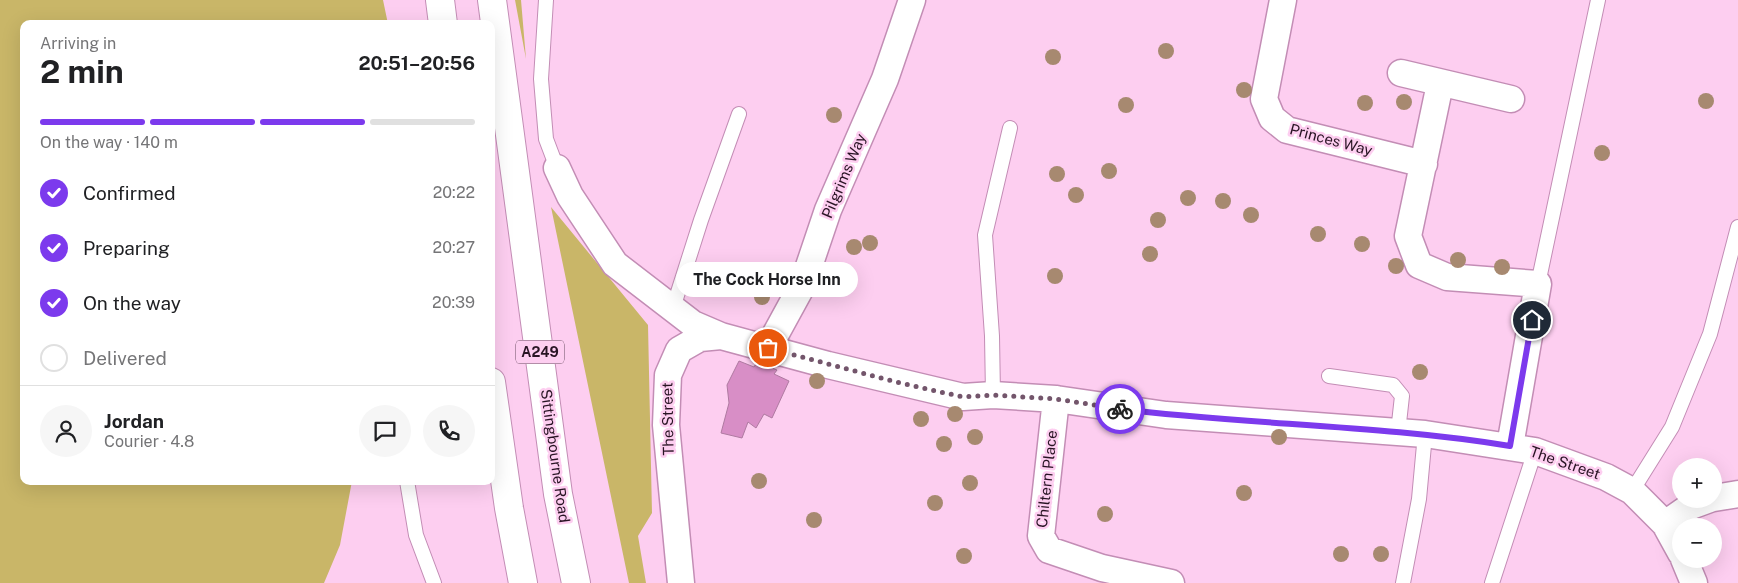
<!DOCTYPE html>
<meta charset="utf-8">
<style>
body{margin:0;font-family:"Public Sans",sans-serif;background:#f6f6f6;color:#202124;height:100vh;display:flex;flex-direction:column;font-size:19px;white-space:nowrap}
*{box-sizing:border-box;margin:0}
p{font-size:16px;color:#757577}
.icon{flex:none;width:28px;height:28px;fill:none;stroke:currentColor;stroke-width:2;stroke-linecap:round;stroke-linejoin:round}
.map{position:relative;flex:1;overflow:hidden}
.details{position:absolute;left:20px;top:20px;width:475px;height:465px;display:flex;flex-direction:column;background:#fff;border-radius:10px;box-shadow:0 5px 20px #0002}
.details>*{flex:none}
.buttons{position:absolute;left:1672px;top:458px;display:grid;gap:10px}
.buttons a{display:grid;place-items:center;width:50px;height:50px;border-radius:50%;background:#fff;box-shadow:0 5px 20px #0002;font-size:25px}
.pin{position:absolute;display:grid;place-items:center;width:42px;height:42px;color:#fff;margin:-21px;border:2px solid #fff;border-radius:50%;box-shadow:0 1px 5px #0007}
.courier{position:absolute;display:grid;place-items:center;width:50px;height:50px;margin:-25px;border:4px solid #7c3aed;border-radius:50%;background:#fff;color:#222;box-shadow:0 1px 6px #0007}
.bubble{position:absolute;height:35px;border-radius:18px;background:#fff;box-shadow:0 5px 20px #0002;font-size:16px;font-weight:700;line-height:35px;text-align:center}
.headline em{font-style:normal;font-weight:700}
.headline div{display:flex;flex-direction:column-reverse}
.headline{display:flex;align-items:center;justify-content:space-between;height:85px;padding:0 20px}
h1{font-size:32px;font-weight:700;line-height:38px}
.bar{display:grid;grid-template-columns:repeat(4,1fr);gap:8px 5px;align-content:center;height:60px;padding:0 20px}
.bar i{height:6px;border-radius:4px;background:#e0e0e0}
.bar .selected{background:#7c3aed}
.bar p{grid-column:span 4}
.line{display:flex;align-items:center;gap:12px;padding:0 20px;border-top:1px solid #e0e0e0}
.line div{flex:1}
.round{display:grid;place-items:center;flex:none;width:52px;height:52px;border-radius:26px;background:#f6f6f6}
ol{padding:0 20px;list-style:none}
li{display:flex;align-items:center;gap:15px;height:55px}
li p{margin-inline-start:auto}
li .icon{padding:5px;border-radius:50%;background:#7c3aed;color:#fff;stroke-width:4}
li:last-child{color:#757577}
li i{width:28px;height:28px;border:2px solid #e0e0e0;border-radius:50%}
.map>svg:first-child{display:block}
.green{fill:#c9b668}
.building{fill:#d88ec6;stroke:#af7aa1}
.lines{fill:none;stroke-linecap:round;stroke-linejoin:round}
.service-casing{stroke:#c38db5;stroke-width:16}
.minor-casing{stroke:#c38db5;stroke-width:29}
.trunk-casing{stroke:#c38db5;stroke-width:30}
.service{stroke:#fff;stroke-width:14}
.minor{stroke:#fff;stroke-width:26}
.trunk{stroke:#fff;stroke-width:28}
.tree{fill:#a78970}
.done{stroke:#73556b;stroke-width:5;stroke-dasharray:0 9}
.route{stroke:#7c3aed;stroke-width:6}
.labels{text-anchor:middle;stroke-width:5;stroke-linejoin:round;paint-order:stroke}
.shield{fill:#fdcef0;stroke:#694c61;stroke-width:1}
.shield-label{font-size:14px;font-weight:bold;fill:#291424}
.street-label{font-size:15px;fill:#291424;stroke:#fdcef0}
</style>
<div class="map">
<svg width="1738" height="583" viewBox="0 0 1738 583">
<rect width="100%" height="100%" fill="#fdcef0"/>
<path class="green" d="M0,0H383L388,24H24V481H352L340,545L324,583H0Z
M515,0H521L526,59Z
M551,207L648,325L652,513L638,536L646,583H629Z"/>
<path class="building" d="M739,361L754,367L757,362L777,370L774,374L789,381L772,418L764,414L756,428L748,422L742,438L721,433L729,403L727,385Z"/>
<g class="lines">
<defs>
<path id="service" d="M546,0L541,79L546,139L557,168
M1538,284L1598,0
M673,308L701,220L739,114
M1329,376L1393,385L1402,396L1398,432
M993,395L992,336L985,235L1010,128
M407,481L416,535L434,583
M1632,491L1672,427L1710,334L1738,227
M1403,583L1419,499L1425,434
M1492,583L1535,451"/>
<path id="minor" d="M1283,0L1264,99L1272,118L1287,130L1424,164
M1401,73L1511,99
M1440,84L1408,236L1419,265L1447,277L1538,284L1510,446
M557,168L570,196L615,264L693,324L721,336
M768,348L803,284L828,210L885,79L912,0
M1056,399L1041,536L1049,550L1102,568L1171,583
M1714,498L1738,494
M1665,524L1691,506L1710,499
M1684,559L1694,583
M681,583L666,425L668,375L679,350L700,338L721,336L828,365L963,397L993,395L1056,399L1166,415L1425,434L1535,451L1606,477L1632,491L1665,524L1681,553"/>
<path id="trunk" d="M440,0L443,24
M492,0L558,494L576,583
M491,382L509,508L523,583"/>
</defs>
<use href="#service" class="service-casing"/>
<use href="#minor" class="minor-casing"/>
<use href="#trunk" class="trunk-casing"/>
<use href="#service" class="service"/>
<use href="#minor" class="minor"/>
<use href="#trunk" class="trunk"/>
</g>
<g class="tree">
<circle cx="1166" cy="51" r="8"/>
<circle cx="1053" cy="57" r="8"/>
<circle cx="1244" cy="90" r="8"/>
<circle cx="1706" cy="101" r="8"/>
<circle cx="1404" cy="102" r="8"/>
<circle cx="1365" cy="103" r="8"/>
<circle cx="1126" cy="105" r="8"/>
<circle cx="834" cy="115" r="8"/>
<circle cx="1602" cy="153" r="8"/>
<circle cx="1109" cy="171" r="8"/>
<circle cx="1057" cy="174" r="8"/>
<circle cx="1076" cy="195" r="8"/>
<circle cx="1188" cy="198" r="8"/>
<circle cx="1223" cy="201" r="8"/>
<circle cx="1251" cy="215" r="8"/>
<circle cx="1158" cy="220" r="8"/>
<circle cx="1318" cy="234" r="8"/>
<circle cx="870" cy="243" r="8"/>
<circle cx="1362" cy="244" r="8"/>
<circle cx="854" cy="247" r="8"/>
<circle cx="1150" cy="254" r="8"/>
<circle cx="1458" cy="260" r="8"/>
<circle cx="1396" cy="266" r="8"/>
<circle cx="1502" cy="267" r="8"/>
<circle cx="1055" cy="276" r="8"/>
<circle cx="762" cy="297" r="8"/>
<circle cx="1420" cy="372" r="8"/>
<circle cx="817" cy="381" r="8"/>
<circle cx="955" cy="414" r="8"/>
<circle cx="921" cy="419" r="8"/>
<circle cx="975" cy="437" r="8"/>
<circle cx="1279" cy="437" r="8"/>
<circle cx="944" cy="444" r="8"/>
<circle cx="759" cy="481" r="8"/>
<circle cx="970" cy="483" r="8"/>
<circle cx="1244" cy="493" r="8"/>
<circle cx="935" cy="503" r="8"/>
<circle cx="1105" cy="514" r="8"/>
<circle cx="814" cy="520" r="8"/>
<circle cx="1341" cy="554" r="8"/>
<circle cx="1381" cy="554" r="8"/>
<circle cx="964" cy="556" r="8"/>
</g>
<g class="lines">
<path class="done" d="M768,348L896,382L963,397L993,395L1056,399L1120,409"/>
<path class="route" d="M1120,409C1250,425 1381,425 1510,446L1532,320"/>
</g>
<g class="labels">
<rect class="shield" x="516" y="340.5" width="48" height="23" rx="4"/>
<g class="shield-label">
<text x="540" y="357">A249</text>
</g>
<g class="street-label">
<text transform="translate(1331 140) rotate(15)" y="5">Princes Way</text>
<text transform="translate(844 176) rotate(-67)" y="5">Pilgrims Way</text>
<text transform="translate(668 419) rotate(-91)" y="5">The Street</text>
<text transform="translate(555 456) rotate(82)" y="5">Sittingbourne Road</text>
<text transform="translate(1565 463) rotate(19)" y="5">The Street</text>
<text transform="translate(1047 479) rotate(-84)" y="5">Chiltern Place</text>
</g>
</g>
</svg>
<div class="buttons">
<a>+</a>
<a>−</a>
</div>
<div class="pin" style="left:768px;top:348px;background:#ea580c"><svg class="icon" aria-label="bag" viewBox="0 0 24 24"><path d="M5 8h14l-1 12H6zM9 8a3 3 0 0 1 6 0"/></svg></div>
<div class="pin" style="left:1532px;top:320px;background:#1f2937"><svg class="icon" aria-label="home" viewBox="0 0 24 24"><path d="M3 11l9-7 9 7M6 9v11h12V9"/></svg></div>
<div class="courier" style="left:1120px;top:409px"><svg class="icon" aria-label="bike" viewBox="0 0 24 24"><circle cx="6" cy="16" r="4"/><circle cx="18" cy="16" r="4"/><path d="M6 16l4-8h5l3 8M10 8l3 8H6M13 5h3"/></svg></div>
<div class="bubble" style="left:676px;top:262px;width:182px">The Cock Horse Inn</div>
<section class="details">
<div class="headline"><div><h1>2 min</h1><p>Arriving in</p></div><em>20:51–20:56</em></div>
<div class="bar"><i class="selected"></i><i class="selected"></i><i class="selected"></i><i></i><p>On the way · 140 m</p></div>
<ol>
<li><svg class="icon" aria-label="check" viewBox="0 0 24 24"><path d="M5 12l5 5 9-10"/></svg>Confirmed<p>20:22</p></li>
<li><svg class="icon" aria-label="check" viewBox="0 0 24 24"><path d="M5 12l5 5 9-10"/></svg>Preparing<p>20:27</p></li>
<li><svg class="icon" aria-label="check" viewBox="0 0 24 24"><path d="M5 12l5 5 9-10"/></svg>On the way<p>20:39</p></li>
<li><i></i>Delivered</li>
</ol>
<div class="line" style="height:90px"><a class="round"><svg class="icon" aria-label="person" viewBox="0 0 24 24"><circle cx="12" cy="8" r="4"/><path d="M4 21q1-7 8-7t8 7"/></svg></a><div><b>Jordan</b><p>Courier · 4.8</p></div><a class="round"><svg class="icon" aria-label="chat" viewBox="0 0 24 24"><path d="M4 5h16v11H9l-5 4z"/></svg></a><a class="round"><svg class="icon" aria-label="phone" viewBox="0 0 24 24"><path d="M5 4h4l2 5-3 2q2 4 5 5l2-3 5 2v4C11 20 4 13 5 4z"/></svg></a></div>
</section>
</div>
